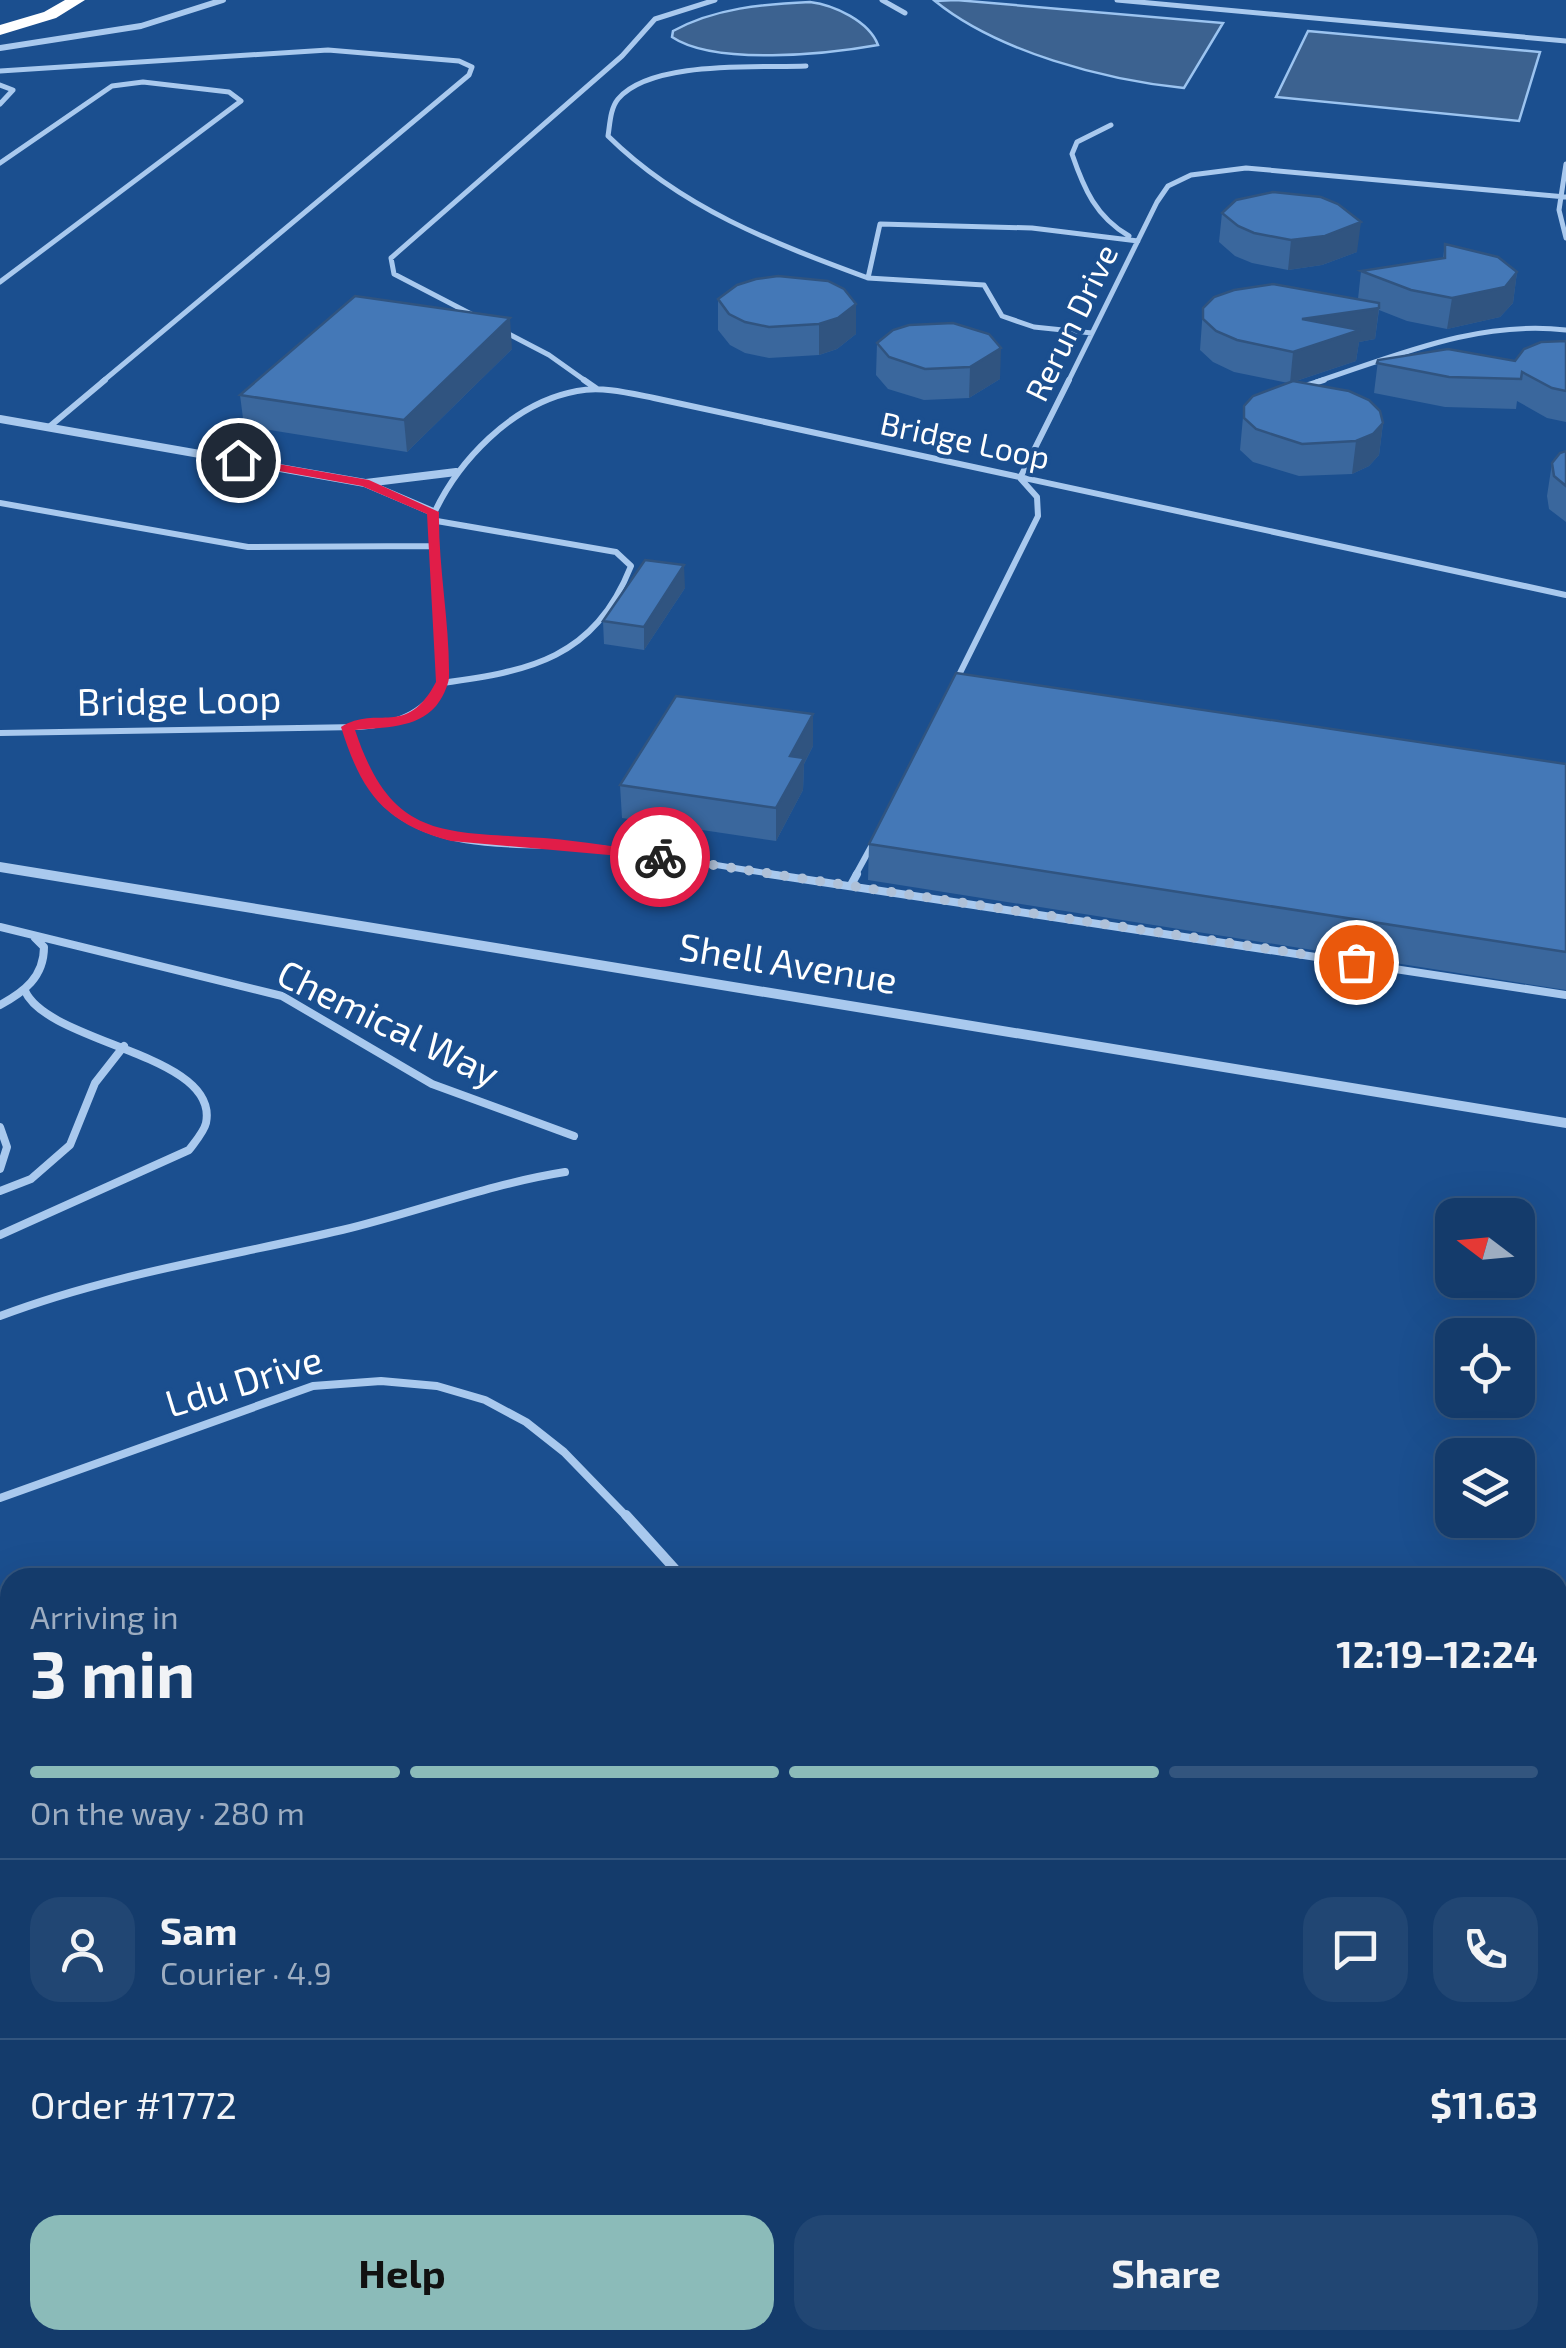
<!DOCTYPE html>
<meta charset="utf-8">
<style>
body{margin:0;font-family:"Exo 2",sans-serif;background:#214673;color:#f1f3f6;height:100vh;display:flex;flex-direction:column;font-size:38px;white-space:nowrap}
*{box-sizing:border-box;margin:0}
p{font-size:32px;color:#9dadc1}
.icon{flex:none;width:55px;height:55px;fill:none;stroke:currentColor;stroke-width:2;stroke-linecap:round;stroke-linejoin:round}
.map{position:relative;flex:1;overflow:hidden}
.panel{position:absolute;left:0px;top:1568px;width:1568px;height:782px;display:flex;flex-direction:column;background:#143b6b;border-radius:30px 30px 0 0;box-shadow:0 10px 40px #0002,0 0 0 2px #33557e}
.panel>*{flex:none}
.needle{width:65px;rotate:286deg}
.controls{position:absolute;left:1435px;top:1198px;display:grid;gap:20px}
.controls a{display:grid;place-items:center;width:100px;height:100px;border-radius:20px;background:#143b6b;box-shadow:0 10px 40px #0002,0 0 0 2px #33557e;font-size:50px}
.pin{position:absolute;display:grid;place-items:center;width:85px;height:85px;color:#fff;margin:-42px;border:5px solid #fff;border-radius:50%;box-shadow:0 2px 10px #0007}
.courier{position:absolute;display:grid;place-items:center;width:100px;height:100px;margin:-50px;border:8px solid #e11d48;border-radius:50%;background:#fff;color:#222;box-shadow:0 2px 12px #0007}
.summary em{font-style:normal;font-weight:700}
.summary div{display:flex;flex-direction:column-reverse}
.summary{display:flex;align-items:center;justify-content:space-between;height:170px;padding:0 30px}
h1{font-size:65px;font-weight:700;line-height:75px}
.bar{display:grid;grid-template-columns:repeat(4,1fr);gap:15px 10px;align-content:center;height:120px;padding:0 30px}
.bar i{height:12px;border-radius:8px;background:#33557e}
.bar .on{background:#8bbbb9}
.bar p{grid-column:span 4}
.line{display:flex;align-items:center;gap:25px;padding:0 30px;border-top:2px solid #33557e}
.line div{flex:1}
.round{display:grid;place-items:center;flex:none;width:105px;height:105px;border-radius:30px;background:#214673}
.cta{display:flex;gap:20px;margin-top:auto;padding:20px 30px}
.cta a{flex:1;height:115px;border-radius:30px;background:#8bbbb9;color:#111;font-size:40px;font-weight:700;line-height:115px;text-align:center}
.cta a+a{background:#214673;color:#f1f3f6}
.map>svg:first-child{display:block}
.water{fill:#3c6290;stroke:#9cc4f0;stroke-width:2.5}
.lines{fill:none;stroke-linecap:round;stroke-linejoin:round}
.service-far3{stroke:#a9c9ee;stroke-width:5}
.service-far2{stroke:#a9c9ee;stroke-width:6}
.service-far1{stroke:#a9c9ee;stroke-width:8}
.service{stroke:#a9c9ee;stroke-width:10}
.minor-far1{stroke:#a9c9ee;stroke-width:6}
.minor{stroke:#a9c9ee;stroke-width:8}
.tertiary{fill:#a9c9ee;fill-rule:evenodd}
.motorway{fill:#fff;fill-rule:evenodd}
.wall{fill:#3a679d}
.shaded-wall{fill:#305480}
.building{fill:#4478b7;stroke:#305480;stroke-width:2.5}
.route{fill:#e11d48}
.done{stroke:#afc1d8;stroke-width:10;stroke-dasharray:0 18}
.labels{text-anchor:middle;stroke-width:8;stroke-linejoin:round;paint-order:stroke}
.far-street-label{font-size:32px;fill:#fff;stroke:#1b4f8f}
.street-label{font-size:38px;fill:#fff;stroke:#1b4f8f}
</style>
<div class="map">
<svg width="1566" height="2348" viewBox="0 0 1566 2348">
<rect width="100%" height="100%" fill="#1b4f8f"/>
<path class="water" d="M956,0L1223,23L1184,88C1105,80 998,52 935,1Z
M810,2C834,5 869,21 878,45C828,54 715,66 672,37L673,31C715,8 763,4 810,2Z
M1308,31L1540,52L1519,121L1276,97Z"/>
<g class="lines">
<path class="service-far3" d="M882,0L905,13
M1117,0L1566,41
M806,66C758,68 651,60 618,99C610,109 610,124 608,136C681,208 773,243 868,278
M0,71L328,50L459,61L472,67L469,75L102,382
M0,85L13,90L0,104
M1111,125L1077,142L1072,154C1084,189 1096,217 1129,236
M0,163L112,86L143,82L229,92L241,101L0,282
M1566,164L1559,210L1566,238
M473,315L394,274L391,258L622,56L655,19L715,0
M503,331L549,355L587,382
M1092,333L1034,327L1002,316L984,285L868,278L880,224L1032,228L1138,241
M1068,382L1157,202L1168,186L1191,175L1246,168L1566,197
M1316,382C1398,355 1478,320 1566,330"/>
<path class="service-far2" d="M584,380L597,389
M1305,386L1324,380
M49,427L105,380
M0,503L248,547L432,546
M431,520L616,552L631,566C594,659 530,671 442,683
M956,681L1038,516L1037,497L1020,478L1069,380
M347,727C357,758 367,792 395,812C451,854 531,842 596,848C659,854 723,867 786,876
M0,733L358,727C395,724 422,716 442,683L431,520C456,462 512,403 577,391C602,386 629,393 654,398L1566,595
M855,876L872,845"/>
<path class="service-far1" d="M769,874L1566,995
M851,885L857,874
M0,927L282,996L432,1084L574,1136
M0,1005C24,992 44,977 44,947L35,938
M0,1127L7,1147L0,1169
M0,1191L31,1179L70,1145L95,1083L124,1046
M0,1235L189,1150C194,1143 204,1132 206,1123C220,1054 49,1044 25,991
M0,1316C111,1274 227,1257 342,1230C417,1212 489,1184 565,1172
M0,1498L313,1386L381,1381L437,1386L485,1400L526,1422L564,1452L628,1518"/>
<path class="service" d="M626,1515L683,1578
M0,2249L10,2248
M187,2340L192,2348
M1346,2340L1353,2348"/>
<path class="minor-far1" d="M0,48L141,26L223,0"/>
<path class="minor" d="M0,419L365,483L433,512
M366,483L456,472"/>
<path class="tertiary" d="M0,862L1566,1118V1128L0,872Z"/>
<path class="motorway" d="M65,0H85L56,18L0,35V25L44,12Z"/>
</g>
<path class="wall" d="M1222,213L1357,252L1322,265L1288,270L1252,263L1235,256L1219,242Z
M1445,244L1517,272L1513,303L1500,317L1447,329L1407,321L1379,310L1375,339L1359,342L1356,361L1296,381L1383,423L1379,455L1369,466L1352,474L1299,476L1253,462L1240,450L1244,406L1288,383L1234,372L1213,362L1200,350L1203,308L1358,299L1361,271L1443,258Z
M718,299L856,304V334L837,349L819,355L769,358L745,353L730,345L718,330Z
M893,330L1000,379L969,398L924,400L888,389L876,375L877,343Z
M1566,341V422L1547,418L1517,401L1516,409L1445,407L1374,393L1378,360L1515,361Z
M512,349L407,452L244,426L240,395Z
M1566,451V522L1549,509L1547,496L1552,463Z
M685,588L644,650L604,644L603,621Z
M813,746L804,764L803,790L776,841L622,818L620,785Z
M1566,764V990L868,880L869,844Z
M433,2340H506V2346L533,2348H437Z"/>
<path class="shaded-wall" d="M1361,222L1357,252L1322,265L1288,270L1291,240Z
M1517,272L1513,303L1500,317L1447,329L1452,298Z
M856,304V334L837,349L819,355V324Z
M1379,308L1375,339L1359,342L1356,361L1290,383L1293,352L1302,319Z
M510,318L512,349L407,452L404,420Z
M1001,348L1000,379L969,398L970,367Z
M1383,423L1379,455L1369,466L1352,474L1356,441Z
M684,565L685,588L644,650V627Z
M813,714V746L804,764L803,790L776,841V808L790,756Z"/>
<path class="building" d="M1273,192L1321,197L1338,204L1361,222L1325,236L1291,240L1254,233L1238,226L1222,213L1236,200Z
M1445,244L1498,257L1517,272L1505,287L1452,298L1411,290L1361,271L1445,258Z
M778,276L828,281L844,289L856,304L838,318L819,324L769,327L745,322L729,314L718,299L737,285L756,279Z
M1273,284L1379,303V308L1302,319L1360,330L1293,352L1237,340L1216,331L1203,319V308L1214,297L1234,290Z
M355,296L510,318L404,420L240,395Z
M953,323L989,334L1001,348L970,367L925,369L889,357L877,343L893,330L909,325Z
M1566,341V391L1552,388L1522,372L1521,379L1449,377L1377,363L1378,360L1448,349L1515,361L1524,349L1541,342Z
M1293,381L1349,391L1369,400L1380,411L1383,423L1373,434L1356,441L1302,444L1256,429L1244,418V406L1253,396Z
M1566,451V486L1554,476L1552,463L1560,453Z
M645,560L684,565L644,627L603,621Z
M956,673L1566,764V952L869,844Z
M676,696L813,714L790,756L804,758L776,808L620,785Z
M460,2340H500V2343Z
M491,2344L533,2348H490Z"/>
<path class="route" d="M238,457L369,480L439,512C438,567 450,623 449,678C448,686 442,699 436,706C416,729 383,727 355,730C392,841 443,831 544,838C582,841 621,848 660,853L665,854V860L451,841C383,823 361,791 341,727C378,704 406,739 436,682L427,514L362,486L234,463Z"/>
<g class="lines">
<path class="done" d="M660,857L1356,962"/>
</g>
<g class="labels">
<g class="far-street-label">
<text transform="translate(1072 323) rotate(-64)" y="11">Rerun Drive</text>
<text transform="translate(965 441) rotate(12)" y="11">Bridge Loop</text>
</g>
<g class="street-label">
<text transform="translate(179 701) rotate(-1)" y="13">Bridge Loop</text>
<text transform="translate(788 964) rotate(9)" y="13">Shell Avenue</text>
<text transform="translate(388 1024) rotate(26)" y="13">Chemical Way</text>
<text transform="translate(244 1382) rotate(-17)" y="13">Ldu Drive</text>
</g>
</g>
</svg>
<div class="controls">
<a><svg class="needle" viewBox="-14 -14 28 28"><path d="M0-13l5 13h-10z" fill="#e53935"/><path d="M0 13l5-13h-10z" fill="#9dadc1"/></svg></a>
<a><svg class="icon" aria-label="locate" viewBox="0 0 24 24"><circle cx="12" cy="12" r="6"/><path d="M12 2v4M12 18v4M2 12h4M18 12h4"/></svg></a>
<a><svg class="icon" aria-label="layers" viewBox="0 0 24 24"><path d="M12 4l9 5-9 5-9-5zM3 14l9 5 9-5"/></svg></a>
</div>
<div class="pin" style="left:1356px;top:962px;background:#ea580c"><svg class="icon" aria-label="bag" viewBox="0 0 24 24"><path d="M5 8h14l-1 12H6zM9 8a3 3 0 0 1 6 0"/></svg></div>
<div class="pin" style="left:238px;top:460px;background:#1f2937"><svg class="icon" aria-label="home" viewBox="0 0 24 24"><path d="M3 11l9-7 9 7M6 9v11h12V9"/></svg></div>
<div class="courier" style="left:660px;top:857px"><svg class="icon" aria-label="bike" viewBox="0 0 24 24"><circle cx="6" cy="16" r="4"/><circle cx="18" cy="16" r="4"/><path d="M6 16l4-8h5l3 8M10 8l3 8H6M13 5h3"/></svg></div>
<section class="panel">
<div class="summary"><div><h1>3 min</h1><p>Arriving in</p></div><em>12:19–12:24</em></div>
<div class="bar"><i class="on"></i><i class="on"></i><i class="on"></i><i></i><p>On the way · 280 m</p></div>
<div class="line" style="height:180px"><a class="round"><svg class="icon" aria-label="person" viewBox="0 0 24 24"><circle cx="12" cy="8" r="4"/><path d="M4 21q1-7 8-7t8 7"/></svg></a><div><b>Sam</b><p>Courier · 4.9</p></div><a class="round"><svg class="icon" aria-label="chat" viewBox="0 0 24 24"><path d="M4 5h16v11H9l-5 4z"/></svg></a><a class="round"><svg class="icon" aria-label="phone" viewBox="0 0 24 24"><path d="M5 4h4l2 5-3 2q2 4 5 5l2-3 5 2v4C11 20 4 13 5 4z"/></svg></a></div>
<div class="line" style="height:130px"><div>Order #1772</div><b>$11.63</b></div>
<div class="cta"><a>Help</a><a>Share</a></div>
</section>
</div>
